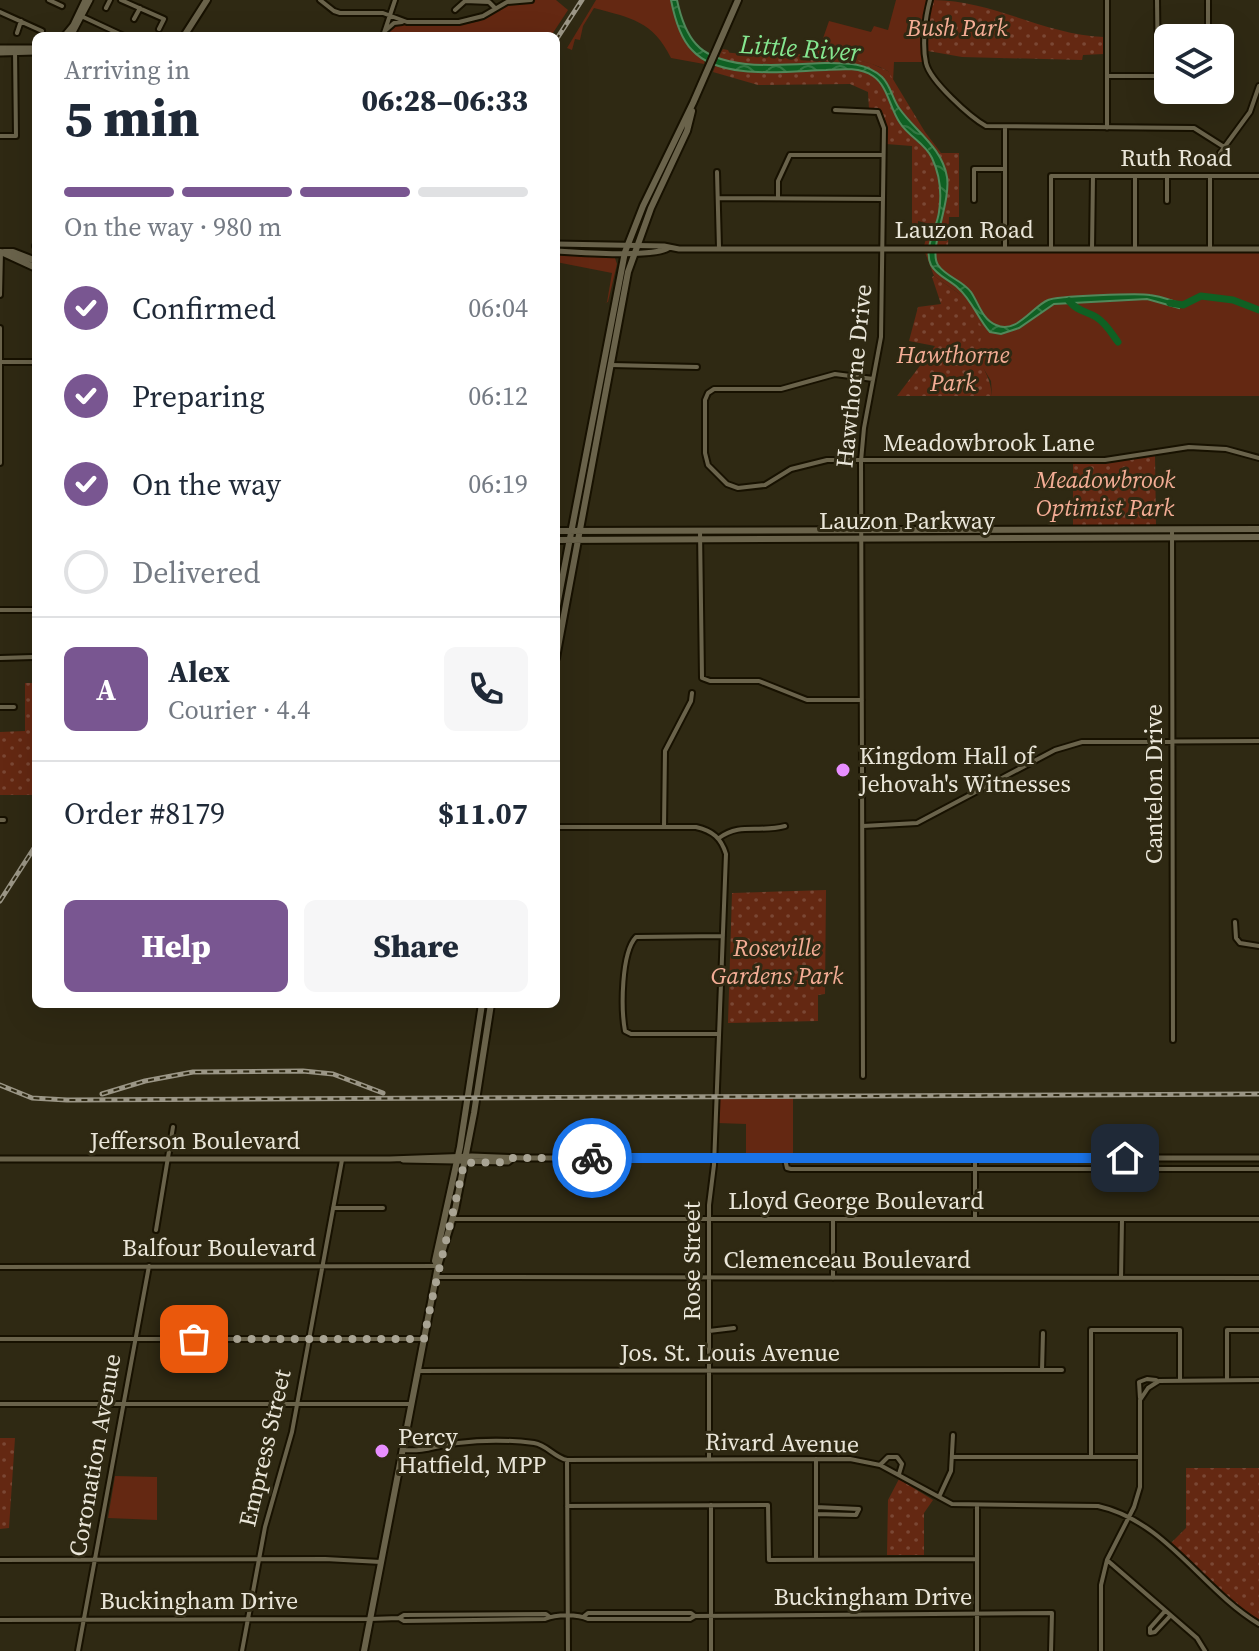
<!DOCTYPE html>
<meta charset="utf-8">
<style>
body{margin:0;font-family:"Source Serif 4",serif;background:#f6f6f7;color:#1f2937;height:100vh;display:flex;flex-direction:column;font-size:30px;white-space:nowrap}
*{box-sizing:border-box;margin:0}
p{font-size:26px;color:#747a83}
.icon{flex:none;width:44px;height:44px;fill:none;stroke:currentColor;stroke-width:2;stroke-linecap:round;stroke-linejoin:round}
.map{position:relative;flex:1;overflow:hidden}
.side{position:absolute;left:32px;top:32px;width:528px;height:976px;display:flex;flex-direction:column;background:#fff;border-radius:12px;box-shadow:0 8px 32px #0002}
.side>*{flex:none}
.tools{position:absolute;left:1154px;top:24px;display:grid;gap:16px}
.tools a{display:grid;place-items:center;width:80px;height:80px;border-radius:12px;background:#fff;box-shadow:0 8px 32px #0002;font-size:40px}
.pin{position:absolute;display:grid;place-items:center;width:68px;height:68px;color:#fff;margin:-34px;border-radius:16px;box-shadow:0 4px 12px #0006}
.courier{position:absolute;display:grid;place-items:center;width:80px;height:80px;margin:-40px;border:6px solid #1a73e8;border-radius:50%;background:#fff;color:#222;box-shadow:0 2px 10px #0007}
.summary em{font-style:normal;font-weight:800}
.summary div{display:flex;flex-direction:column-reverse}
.summary{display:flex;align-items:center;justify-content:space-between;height:136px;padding:0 32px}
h1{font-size:52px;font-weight:800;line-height:60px}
.bar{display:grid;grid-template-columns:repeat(4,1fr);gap:12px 8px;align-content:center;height:96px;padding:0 32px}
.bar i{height:10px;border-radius:6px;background:#e0e1e3}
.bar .current{background:#795691}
.bar p{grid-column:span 4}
.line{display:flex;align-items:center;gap:20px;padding:0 32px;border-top:2px solid #e0e1e3}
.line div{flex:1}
.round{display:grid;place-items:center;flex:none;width:84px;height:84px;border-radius:12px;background:#f6f6f7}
ol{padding:0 32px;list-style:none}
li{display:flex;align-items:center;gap:24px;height:88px}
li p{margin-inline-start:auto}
li .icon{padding:8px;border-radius:50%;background:#795691;color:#fff;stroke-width:4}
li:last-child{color:#747a83}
li i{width:44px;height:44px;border:4px solid #e0e1e3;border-radius:50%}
.action{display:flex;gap:16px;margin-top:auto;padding:16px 32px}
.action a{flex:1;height:92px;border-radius:12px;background:#795691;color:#fff;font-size:32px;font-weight:800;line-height:92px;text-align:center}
.action a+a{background:#f6f6f7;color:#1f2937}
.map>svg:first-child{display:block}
.green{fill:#642812}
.park{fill:url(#park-dots)}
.water{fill:url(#water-waves);stroke:#51885a;stroke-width:2}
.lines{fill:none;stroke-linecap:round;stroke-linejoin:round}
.river{stroke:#0f6023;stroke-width:7}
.minor-casing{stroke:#171100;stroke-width:8}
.tertiary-casing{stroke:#171100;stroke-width:9}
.secondary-casing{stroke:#171100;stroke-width:10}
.minor{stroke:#6a634b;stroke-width:4}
.tertiary{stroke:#6a634b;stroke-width:5}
.secondary{stroke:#6a634b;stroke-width:6}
.rail-casing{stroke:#9b9686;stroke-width:5}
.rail{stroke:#2f2913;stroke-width:2;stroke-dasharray:6;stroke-linecap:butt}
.done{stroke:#a9a494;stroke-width:8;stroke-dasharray:0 14.4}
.route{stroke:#1a73e8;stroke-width:10}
.poi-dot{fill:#e88eff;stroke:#2f2913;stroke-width:3}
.labels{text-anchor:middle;stroke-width:6;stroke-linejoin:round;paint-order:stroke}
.park-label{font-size:24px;font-style:italic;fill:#f4ad95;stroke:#2f2913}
.street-label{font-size:24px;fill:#eae6d9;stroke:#2f2913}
.poi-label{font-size:24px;fill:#eae6d9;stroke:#2f2913;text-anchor:start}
.water-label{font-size:26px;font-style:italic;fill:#85e790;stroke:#2f2913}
</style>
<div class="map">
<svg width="1259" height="1651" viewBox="0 0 1259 1651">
<defs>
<pattern id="park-dots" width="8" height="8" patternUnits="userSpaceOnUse" patternTransform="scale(2)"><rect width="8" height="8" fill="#642812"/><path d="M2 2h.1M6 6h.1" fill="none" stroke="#7a4734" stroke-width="1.8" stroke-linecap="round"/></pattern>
<pattern id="water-waves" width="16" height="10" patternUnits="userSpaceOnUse" patternTransform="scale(2)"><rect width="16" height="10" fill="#0f6023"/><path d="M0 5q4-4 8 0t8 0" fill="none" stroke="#327742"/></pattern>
</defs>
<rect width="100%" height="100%" fill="#2f2913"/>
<path class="green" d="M536,0H556L568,10L551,36H386L394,25L400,24H466L480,21L502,6Z
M596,0H671C677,24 685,45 705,60L704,64L671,58C653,21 631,18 594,8L583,26L580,40L575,39L572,50L567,48Z
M896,0H927L923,62H894L893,82L888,71C837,44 777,66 721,52L723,49L728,50L730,54H760L761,50L767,49L773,54H814L820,47L829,21L871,32L874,26L888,30Z
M924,250L1259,252V396H992L991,381L979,361V343L961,295L934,276Z
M556,255L615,258L617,264L608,302L604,303L607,302L612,273L556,262Z
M793,1098V1156H746V1124L717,1123V1099Z
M115,1476L157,1477V1520L108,1518Z"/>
<path class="park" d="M933,0C992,0 1045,35 1104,37V54L1083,55L1082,60L962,57L928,51L929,13Z
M721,52L777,57H853V59L870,63L888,71L925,132L941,153H959V217H949L948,247L924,246L930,224L918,221L917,237H912V146L886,144V122L881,110L869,109L868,92L850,84L758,85L713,72Z
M934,276L961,295L984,330C970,363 990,366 992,396H897L935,346L909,341L918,307L941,304L932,277Z
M1155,454L1156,525H1073V462H1116Z
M36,681V795H0V732L25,731V683H35Z
M826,890L825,994L818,995V1021L728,1023L732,893Z
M0,1438H15L9,1528L0,1529Z
M1186,1468H1259V1621L1245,1612L1169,1545L1186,1528Z
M899,1479L933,1500L924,1513V1555H887L888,1500Z"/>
<path class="water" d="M671,0H677C680,14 686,33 696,44C721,73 790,64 825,63C845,63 866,62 882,77C891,86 892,98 899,108C915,131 942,147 947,177C951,203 928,250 938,265C946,277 962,280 971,292C979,304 982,319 996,325C1016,335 1033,306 1048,300C1056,296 1139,293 1150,295C1160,296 1170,300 1180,303L1179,308L1147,299L1054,304L1019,328L1001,334L990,332C978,319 972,300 958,288C950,280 937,276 931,265C923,248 937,228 939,212C942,193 940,175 932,158C925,143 909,137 900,123C890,109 888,86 873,76C860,67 841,69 826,70C788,71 720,81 692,50C680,38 674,15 671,0Z"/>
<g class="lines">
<path class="river" d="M1069,301C1077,311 1086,311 1096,317C1106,323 1112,334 1118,342
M1170,303L1183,305L1201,296L1233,300L1259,310"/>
<defs>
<path id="minor" d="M49,0L62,6
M121,0L164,19L159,29
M320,0L334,11L340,13H383L407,22H459L483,16L507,2L531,0
M930,0C925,18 922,45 926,63C930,81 970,117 986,126L1194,128L1224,147
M1107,0V128
M1157,0L1158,76
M106,8L110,0
M455,10L465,1L489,2L495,8
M0,12L42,31
M79,15L124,36
M134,19L140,8
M386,30L394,23L402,22
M17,33L21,21
M383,36L395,0
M1208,38V0
M1107,76H1168
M835,110L878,112L884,128L881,337L864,428L861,461L863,1076
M0,136H16L15,50
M1220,153L1250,112L1259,86
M717,172L719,248
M1210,176V249
M718,198L883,199
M778,198V181L790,155H883
M974,200V169H1005
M1167,201V176
M35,246H36
M1005,249V128
M1051,249V176H1259
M1092,249L1093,176
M1135,249V176
M0,295L1,252
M0,328V463
M0,362H36
M611,365L697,367
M873,379L835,374L781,389H714L708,393L705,400V453L708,465L727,484L738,488L765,485L791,469L827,460H1105L1189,447L1226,449L1259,458
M1172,529L1173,1040
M700,531L702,678L710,681H759L807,700H862
M0,610H36
M0,658L33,657
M0,707H14
M0,820H4
M863,826L917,823L1055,750L1082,742L1259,741
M556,827H696C713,831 721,838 726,854L714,1165L709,1205V1459
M664,827L665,751L691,701L692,693
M719,838C740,822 760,833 785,826
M1235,922L1236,938L1240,943L1259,946
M718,1034H631L625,1031C621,1009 621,953 636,937L723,936
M975,1158V1219
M785,1159L787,1168L791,1169H1259
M333,1208H383
M453,1219H1259
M833,1220V1278
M156,1230L173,1127
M0,1267L438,1266
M436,1277L1259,1278
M1121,1278L1122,1220
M709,1331L734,1328
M0,1339H424
M1042,1370L1043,1333
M418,1371L1062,1370
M1227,1380V1330H1259
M1140,1398L1139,1382L1147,1379L1156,1380
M0,1404H411
M403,1450C427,1452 436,1445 458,1443C482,1440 510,1440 534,1443C547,1445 554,1457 567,1460L850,1459L880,1465L952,1504L1098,1506C1166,1521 1202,1590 1259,1624
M954,1457H1140
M1091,1457V1330H1180V1380
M567,1460L568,1651
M880,1465L888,1457H897L902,1464L899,1474
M939,1497L951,1471L953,1435
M711,1505V1651
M567,1506L768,1505L769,1560L977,1559
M977,1506V1651
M816,1507L859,1509L856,1515L816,1514
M0,1560L325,1559L381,1562
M816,1560V1459
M1107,1560L1197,1638L1205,1651
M1165,1611L1150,1628V1633L1155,1632L1170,1616
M583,1617L588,1613H691L695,1616
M399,1618L404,1621L545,1619C556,1614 578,1614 588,1619H690L695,1616L1052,1613L1051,1651
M0,1620L370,1619L399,1618L404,1615L546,1614L550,1617
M78,1651L149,1266
M242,1651L265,1527L292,1432L342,1160
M1101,1651V1585L1107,1560L1134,1507L1140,1487V1400L1148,1388L1159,1381L1259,1380"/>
<path id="tertiary" d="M64,36L73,25L85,0
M71,36L90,0
M0,48H36
M0,53L36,52
M556,244L664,246L679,249H1259
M556,251C579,252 651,258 668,248
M0,1159H390L472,1156L524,1158H1259
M403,1160L508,1162L513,1158"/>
<path id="secondary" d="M184,36L207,0
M1,252L36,268
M4,252H13L36,261
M556,531L1259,529
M556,540L1259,537
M556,611L625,252L643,206L693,103L738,0
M556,658L628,272L651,208L687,131L692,111
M438,1266L435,1261L460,1147L482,1004
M364,1651L438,1266L455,1210L474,1113L491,1004"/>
</defs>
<use href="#minor" class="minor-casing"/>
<use href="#tertiary" class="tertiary-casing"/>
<use href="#secondary" class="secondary-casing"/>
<use href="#minor" class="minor"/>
<use href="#tertiary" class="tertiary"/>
<use href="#secondary" class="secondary"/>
<defs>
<path id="rail" d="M556,40L582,0
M0,901L36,845
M0,1085L32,1098L67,1100L1259,1094
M102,1094L145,1081L193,1072L303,1071L333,1074L383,1093"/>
</defs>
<use href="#rail" class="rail-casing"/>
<use href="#rail" class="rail"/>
</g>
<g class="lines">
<path class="done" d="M194,1339H424C435,1279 452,1222 464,1163L508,1162L513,1158H592"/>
<path class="route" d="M592,1158H1125"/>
</g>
<g class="poi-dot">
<circle cx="843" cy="770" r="8"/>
<circle cx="382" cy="1451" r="8"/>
</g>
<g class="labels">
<g class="park-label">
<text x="957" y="36">Bush Park</text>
<text x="953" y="363">Hawthorne<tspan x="953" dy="28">Park</tspan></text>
<text x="1105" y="488">Meadowbrook<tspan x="1105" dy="28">Optimist Park</tspan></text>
<text x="777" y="956">Roseville<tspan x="777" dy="28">Gardens Park</tspan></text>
</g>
<g class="street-label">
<text x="1176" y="166">Ruth Road</text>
<text x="964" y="238">Lauzon Road</text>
<text transform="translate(854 376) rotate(-84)" y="8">Hawthorne Drive</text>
<text x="989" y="451">Meadowbrook Lane</text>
<text x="907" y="529">Lauzon Parkway</text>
<text transform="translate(1154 784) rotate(-90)" y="8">Cantelon Drive</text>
<text x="195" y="1149">Jefferson Boulevard</text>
<text x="856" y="1209">Lloyd George Boulevard</text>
<text x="219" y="1256">Balfour Boulevard</text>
<text x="847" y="1268">Clemenceau Boulevard</text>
<text transform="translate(692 1261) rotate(-90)" y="8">Rose Street</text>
<text x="730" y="1361">Jos. St. Louis Avenue</text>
<text transform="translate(782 1443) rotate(1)" y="8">Rivard Avenue</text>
<text transform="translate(265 1448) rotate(-77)" y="8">Empress Street</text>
<text transform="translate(95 1455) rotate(-80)" y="8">Coronation Avenue</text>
<text x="873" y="1605">Buckingham Drive</text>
<text x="199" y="1609">Buckingham Drive</text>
</g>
<g class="poi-label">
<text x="859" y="764">Kingdom Hall of<tspan x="859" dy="28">Jehovah's Witnesses</tspan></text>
<text x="398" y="1445">Percy<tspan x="398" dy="28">Hatfield, MPP</tspan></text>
</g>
<g class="water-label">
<text transform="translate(800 48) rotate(4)" y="9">Little River</text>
</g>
</g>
</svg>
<div class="tools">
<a><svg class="icon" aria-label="layers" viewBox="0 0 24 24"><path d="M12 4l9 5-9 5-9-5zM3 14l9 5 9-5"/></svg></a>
</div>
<div class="pin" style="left:194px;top:1339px;background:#ea580c"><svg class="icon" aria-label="bag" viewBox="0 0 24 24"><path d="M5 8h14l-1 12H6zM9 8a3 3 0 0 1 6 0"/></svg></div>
<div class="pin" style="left:1125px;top:1158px;background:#1f2937"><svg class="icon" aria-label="home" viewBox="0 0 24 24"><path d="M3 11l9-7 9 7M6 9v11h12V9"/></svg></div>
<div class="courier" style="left:592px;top:1158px"><svg class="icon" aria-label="bike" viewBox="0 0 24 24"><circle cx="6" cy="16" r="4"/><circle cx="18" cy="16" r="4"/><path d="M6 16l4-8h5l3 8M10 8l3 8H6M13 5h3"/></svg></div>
<section class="side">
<div class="summary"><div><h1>5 min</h1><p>Arriving in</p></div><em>06:28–06:33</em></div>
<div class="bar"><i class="current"></i><i class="current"></i><i class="current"></i><i></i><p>On the way · 980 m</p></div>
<ol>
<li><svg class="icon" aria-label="check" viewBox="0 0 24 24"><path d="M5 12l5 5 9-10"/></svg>Confirmed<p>06:04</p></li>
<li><svg class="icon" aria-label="check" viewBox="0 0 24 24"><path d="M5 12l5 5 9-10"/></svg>Preparing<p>06:12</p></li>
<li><svg class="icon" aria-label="check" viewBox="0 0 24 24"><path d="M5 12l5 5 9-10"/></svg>On the way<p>06:19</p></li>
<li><i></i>Delivered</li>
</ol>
<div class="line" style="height:144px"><b class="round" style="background:#795691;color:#fff">A</b><div><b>Alex</b><p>Courier · 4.4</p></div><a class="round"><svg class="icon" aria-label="phone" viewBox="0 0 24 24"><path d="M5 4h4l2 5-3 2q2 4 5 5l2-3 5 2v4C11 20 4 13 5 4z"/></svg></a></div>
<div class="line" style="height:104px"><div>Order #8179</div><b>$11.07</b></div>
<div class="action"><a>Help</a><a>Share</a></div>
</section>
</div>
